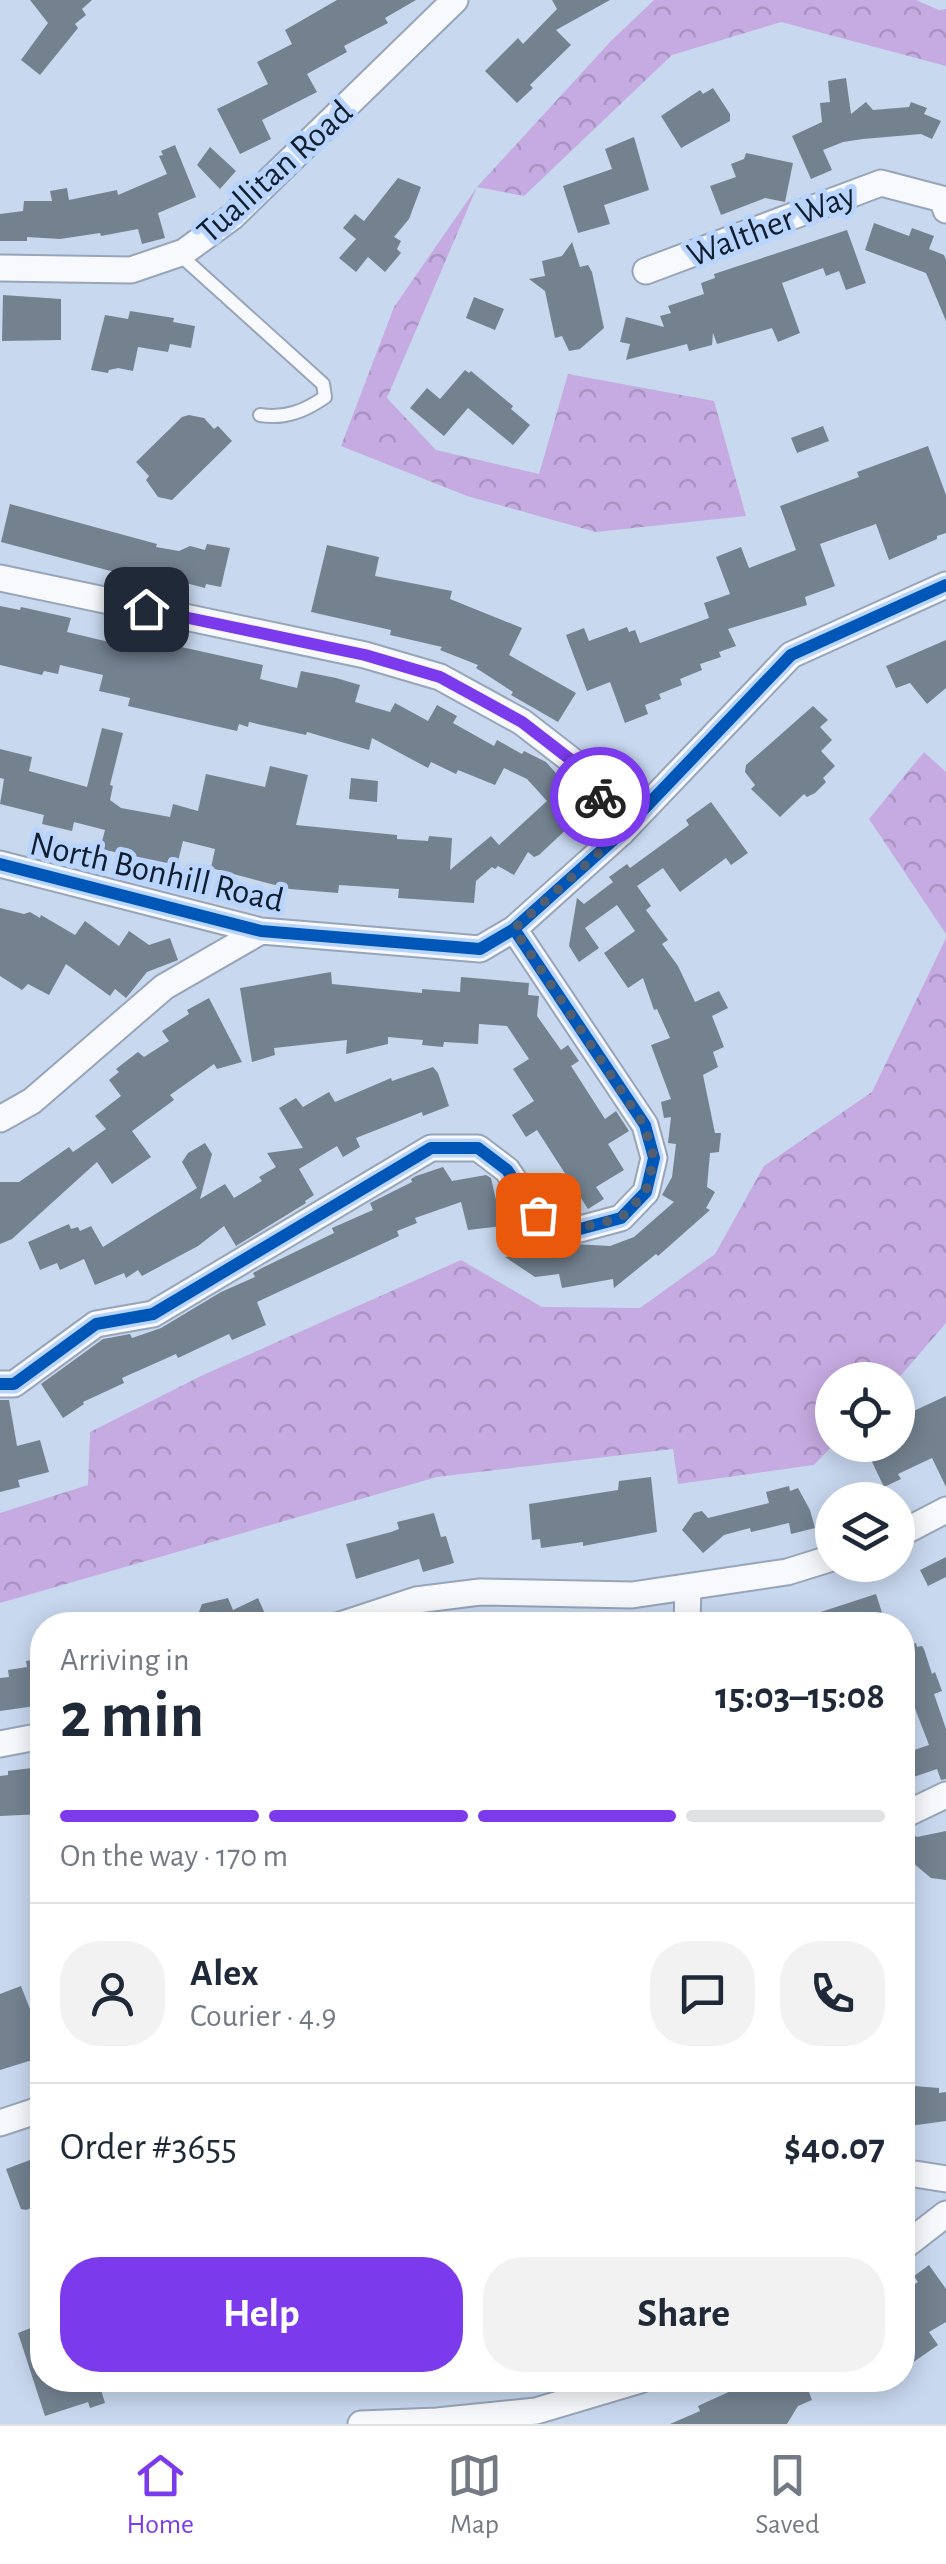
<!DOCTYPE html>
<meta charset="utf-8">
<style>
body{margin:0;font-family:"Alegreya Sans",sans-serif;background:#f2f2f3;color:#1f2937;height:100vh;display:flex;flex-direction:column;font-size:38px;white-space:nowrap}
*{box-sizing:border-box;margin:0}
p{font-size:32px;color:#747a83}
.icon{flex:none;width:55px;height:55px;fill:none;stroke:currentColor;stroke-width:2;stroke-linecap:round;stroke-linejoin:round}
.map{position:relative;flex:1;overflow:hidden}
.sheet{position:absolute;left:30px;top:1612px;width:885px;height:780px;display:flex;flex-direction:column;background:#fff;border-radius:40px;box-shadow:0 5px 25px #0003}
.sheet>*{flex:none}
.tools{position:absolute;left:815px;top:1362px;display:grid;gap:20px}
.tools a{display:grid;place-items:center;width:100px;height:100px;border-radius:50%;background:#fff;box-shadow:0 5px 25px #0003;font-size:50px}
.pin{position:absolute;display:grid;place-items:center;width:85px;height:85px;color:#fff;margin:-42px;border-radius:20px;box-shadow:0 5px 15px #0006}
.courier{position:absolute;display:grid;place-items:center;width:100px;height:100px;margin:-50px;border:8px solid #7c3aed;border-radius:50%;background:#fff;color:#222;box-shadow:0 2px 12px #0007}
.headline em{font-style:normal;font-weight:700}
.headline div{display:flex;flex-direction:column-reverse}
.headline{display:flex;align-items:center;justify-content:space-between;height:170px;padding:0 30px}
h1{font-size:65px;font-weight:700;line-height:75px}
.bar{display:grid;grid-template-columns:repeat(4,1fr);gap:15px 10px;align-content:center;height:120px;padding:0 30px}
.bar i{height:12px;border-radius:8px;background:#e0e1e3}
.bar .on{background:#7c3aed}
.bar p{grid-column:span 4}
.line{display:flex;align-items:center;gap:25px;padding:0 30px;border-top:2px solid #e0e1e3}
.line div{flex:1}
.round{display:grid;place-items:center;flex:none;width:105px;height:105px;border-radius:40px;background:#f2f2f3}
.action{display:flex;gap:20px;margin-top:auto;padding:20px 30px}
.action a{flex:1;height:115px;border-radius:40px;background:#7c3aed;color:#fff;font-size:40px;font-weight:700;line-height:115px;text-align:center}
.action a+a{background:#f2f2f3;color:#1f2937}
.tabs{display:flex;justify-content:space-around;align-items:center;height:140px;border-top:2px solid #e0e1e3;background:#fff;font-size:28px;color:#747a83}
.tabs a{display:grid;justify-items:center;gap:5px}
.tabs .on{color:#7c3aed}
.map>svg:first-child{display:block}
.forest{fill:url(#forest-crowns)}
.building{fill:#748290}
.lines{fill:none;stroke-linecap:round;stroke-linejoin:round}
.service-casing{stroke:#98a5b9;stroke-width:16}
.minor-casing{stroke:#98a5b9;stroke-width:29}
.service{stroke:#f7f9fd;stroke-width:12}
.minor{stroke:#f7f9fd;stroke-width:25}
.cycleway-casing{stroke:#b9d5fe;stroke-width:19}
.cycleway{stroke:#0057b8;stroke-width:12}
.done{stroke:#515f73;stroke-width:10;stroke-dasharray:0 18}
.route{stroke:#7c3aed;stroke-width:12}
.labels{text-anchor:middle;stroke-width:10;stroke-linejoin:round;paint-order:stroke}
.street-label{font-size:35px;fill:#111e30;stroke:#b9d5fe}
</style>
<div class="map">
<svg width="946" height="2424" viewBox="0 0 946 2424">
<defs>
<pattern id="forest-crowns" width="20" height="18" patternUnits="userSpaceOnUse" patternTransform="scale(2.5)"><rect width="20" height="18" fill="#c6abe2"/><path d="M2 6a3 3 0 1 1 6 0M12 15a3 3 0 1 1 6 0" fill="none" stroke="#a993c2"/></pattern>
</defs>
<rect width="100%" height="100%" fill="#c8d8ef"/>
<path class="forest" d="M654,0H916L939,10L946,9V66L781,22L672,55L524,196L477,187L387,398L436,450L539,474L568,374L714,401L746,516L596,532L467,496L341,446L394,307L477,187L611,41Z
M924,752L946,772V934L869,819Z
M946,938V1323L897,1380H832L833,1445L814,1465L678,1484L673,1449L437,1477L0,1603V1513L88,1485L90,1432L203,1375L461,1260L542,1307L640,1308L715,1254L764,1166L872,1092Z"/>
<path class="building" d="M30,0H92L82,9L86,15L75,24L78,28L40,75L21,60L48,23Z
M337,0H416L385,18L388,23L344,46L347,52L307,74L317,92L262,120L271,139L240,154L217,109L268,84L257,62L292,44L285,30Z
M552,0H610L556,30L571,45L530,85L533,88L517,103L485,71L518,38L523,44L557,9Z
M846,78L851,114L866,102L873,110L909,107L911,102L927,108L924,114L941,121L932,139L921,134L863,139L843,142L823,150L832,170L811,179L792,136L822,122L820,103L830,102L828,81Z
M713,88L730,114V121L681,148L661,116L700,90L703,94Z
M634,137L649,190L604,205L610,224L578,233L563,186L612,169L605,149Z
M175,145L196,197L158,213L165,238L142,244L138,229L101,236L100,233L60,239L27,237V241H0V214L23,211L24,201H52L50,191L67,188L69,200L117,190L118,195L167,174L159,156L163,155L161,151Z
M210,147L236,171L220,189L197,165Z
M746,153L793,163L785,202L765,198L721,215L710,186L736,177L731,164L744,159Z
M398,178L421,187L409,219L394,237L401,241L397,249L401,253L385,272L368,257L356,272L339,258L356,239L343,228L355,214L364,221Z
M874,223L909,236L912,228L934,236L929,249L944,255L946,260V321L926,273L865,250Z
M847,230L866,283L846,290L839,271L826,276L823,268L782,283L800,333L778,342L772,328L717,344L713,333L712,345L689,351L687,344L626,360L630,344L620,342L626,317L664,327L660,316L671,313L668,306L704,294L701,283L715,278L714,274Z
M572,242L580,267L588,265L592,272L604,328L580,349L569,351L562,336L555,338L545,291L529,279L545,276L542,261L562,256Z
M3,295L61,299V340L2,341Z
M474,297L504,309L495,330L466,318Z
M130,311L174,318L173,322L195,326L191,348L170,344L168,352L138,347L133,371L118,368L109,370L108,373L91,370L105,315L128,319Z
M465,370L469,373L471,371L513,406L511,409L530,425L513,445L468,408L444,436L410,408L427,388L440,399Z
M189,415L204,418L214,429L218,426L232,441L172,500L158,497L146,480L149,476L136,462L182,417Z
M823,426L829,441L797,453L791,438Z
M928,446L946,495V533L937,536V539L889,560L876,524L820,544L835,586L805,597L807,605L728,629L736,646L719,652L721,657L700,664L702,670L680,679L682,685L659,694L661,699L645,705L648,714L625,723L610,682L587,691L566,635L584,628L589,641L627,627L629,632L635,630L640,643L709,618L704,603L730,594L716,557L741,547L749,568L796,550L780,506L859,477L857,472Z
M10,504L157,544L156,547L179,551L190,546L205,550L207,544L230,548L221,587L206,584L205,588L124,567L122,574L1,542Z
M327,545L379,557L375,576L452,591L450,599L522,628L509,655L576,693L558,722L511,695L513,692L476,668L478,665L440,650L442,647L390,635L391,630L311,612Z
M0,606L20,610L21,607L71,618L67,632L109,642L113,626L137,632L136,637L263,665L260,679L297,688L301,671L336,678L360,685L355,702L390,712L395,703L428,721L437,705L457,716L453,723L494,746L497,740L522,754L524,751L546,762L588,809L539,855L534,857L528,852L514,875L498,866L495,869L492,867L476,881L474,903L398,898L399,889L339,885L338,893L290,889L211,868L215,849L183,841L177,865L100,849L105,830L74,822L72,831L42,824L44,815L0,804L4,779L0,778V749L32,757L29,771L87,787L102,728L123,733L110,785L113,786L110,800L121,808L170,817L173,804L198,811L206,774L265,787L270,766L308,775L296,825L397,835V839L428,841L429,836L452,838L450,870L491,836L499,845L547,801L527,779L504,768L495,785L458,770L456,774L431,762L428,768L372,738L369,750L307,732L306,735L249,722L248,727L239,724L237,731L128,706L130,698L99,691L103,675L60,665L58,674L44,671L42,675L0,665Z
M946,640V688L927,704L910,683L896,688L886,666Z
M813,706L828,720L820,727L832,740L821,751L835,766L823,778L826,782L815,793L807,797L804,794L780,817L751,789L755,785L745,772L746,765Z
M351,778L378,781L377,802L349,799Z
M711,802L748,853L731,865L726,858L680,892L663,868L637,886L651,906L646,910L668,940L662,944L678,966L695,1002L719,991L728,1008L712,1016L724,1047L713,1052L718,1067L703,1075L715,1133H721L719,1152L710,1153L707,1187L715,1192L706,1208L710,1210L658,1256L656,1254L614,1288L613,1279L562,1288L559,1274L535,1277L505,1257L574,1244L610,1246L634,1237L674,1202L662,1195L672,1177L676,1144L668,1143L671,1117L664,1118L661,1102L671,1099L651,1045L670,1038L657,1009L654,1010L643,978L628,988L604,953L635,931L617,905L585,928L599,948L579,962L569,946L577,898L584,904L613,882L609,877L627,864L630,868L689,825L686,820Z
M0,908L24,914L30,912L40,918L41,915L75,935L85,921L119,946L129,931L149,945L170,938L178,960L147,972L126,998L115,989L110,996L66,964L49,995L28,984L22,990L0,976Z
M331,972L332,984L422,993V989L460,992L461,977L529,983L528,995L539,996L537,1016L561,1050L568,1045L579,1061L571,1066L605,1119L616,1111L629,1131L608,1144L624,1170L596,1187L604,1199L588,1209L537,1130L526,1137L512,1115L534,1101L513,1069L529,1059L507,1026L479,1024L478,1044L444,1042L443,1047L422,1045L423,1040L388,1037V1044L346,1054L347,1040L274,1048L275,1055L252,1062L240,988Z
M209,998L242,1062L217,1069L214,1064L170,1095L174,1100L132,1131L151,1157L112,1184L97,1162L12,1239L0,1244V1182H19L69,1147L73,1152L106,1129L95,1116L121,1096L109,1080L119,1072L116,1069L138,1052L144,1057L169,1041L162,1031L189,1014L187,1010Z
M433,1067L438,1073L449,1106L423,1116L422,1112L356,1138L360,1147L343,1157L337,1146L299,1169L314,1195L305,1201L306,1203L236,1246L224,1226L198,1246L142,1276L138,1270L126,1278L124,1273L95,1285L84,1259L60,1270L57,1263L40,1270L28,1242L69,1224L71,1229L78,1227L80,1231L91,1226L103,1247L197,1188L182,1162L188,1153L205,1143L212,1154L200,1199L225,1184L234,1198L262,1181L259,1177L276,1167L267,1153L303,1148L279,1108L296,1098L303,1107L329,1092L335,1102L391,1078L392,1081Z
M443,1167L452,1181L486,1175L491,1178L502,1226L468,1230L461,1202L415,1218L417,1223L397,1231L399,1236L257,1302L266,1325L232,1340L229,1334L178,1358L176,1354L122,1378L124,1383L83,1402L84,1404L63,1418L41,1384L103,1339L130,1334L132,1338L161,1328L221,1292L255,1277L253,1273L262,1268L334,1233L332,1228L373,1210L370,1203L412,1182L411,1179L416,1176Z
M508,1215L522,1220L541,1238L520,1251L512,1244Z
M946,1396V1487L932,1458L898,1474L901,1479L884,1487L864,1445H898V1431L909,1425L905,1415Z
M0,1400H9L17,1446L40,1440L49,1472L18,1480L20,1487L0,1492Z
M651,1477L657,1532L583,1546V1542L541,1548L540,1539L532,1540L529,1504L618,1490L619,1481Z
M789,1486L790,1491L798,1488L810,1510L815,1528L791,1534L789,1523L751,1532L750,1528L724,1535L703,1553L682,1530L694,1513L702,1511L708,1518L769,1503L766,1492Z
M434,1513L441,1537L446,1536L454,1563L423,1572L419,1559L356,1579L346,1544L391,1532L399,1529L397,1522Z
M946,1557V1577L928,1586L920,1570Z
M876,1594L886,1625H794L793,1621Z
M228,1598L233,1610L258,1598L265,1614L240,1625H194L202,1604Z
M916,1643L917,1647L922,1646L924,1649L932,1674L935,1672L942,1691L934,1694L946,1729V1779L941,1780L937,1769L902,1781V1754L929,1745L906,1685L909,1684L902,1663V1647Z
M42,1658V1705L0,1711V1678L9,1677L8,1670L27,1667L26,1661Z
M40,1767L42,1814L0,1816V1776L8,1775V1771Z
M946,1831V1880L931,1878L913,1863L902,1870V1841L910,1832L917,1837Z
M21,1986L33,2017L38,2015L42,2029V2057L0,2070V1994Z
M902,2085L939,2088V2093L946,2092V2121L902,2127Z
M30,2160L42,2204L26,2210L21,2209L6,2169Z
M929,2265L946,2289V2322L929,2332L938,2345L902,2370V2293L918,2282L914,2276Z
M36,2326L37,2330L42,2328V2380H98L105,2403L90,2408L88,2402L45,2416L18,2333Z
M755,2380H836L809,2392L812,2400L798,2406L787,2424H670L700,2411L698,2406Z"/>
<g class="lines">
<defs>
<path id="service" d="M179,254L323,384L325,397C305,411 285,419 260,415"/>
<path id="minor" d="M0,268L131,270L184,252L232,217L455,0
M646,271L881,183L942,199L946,210
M0,578L365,655L440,677L522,722L584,770L621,833
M0,864L261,931L480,949L514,929L621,833L791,655L946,585
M0,1119L32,1101L164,987L261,931
M0,1384H14L96,1324L153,1314L431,1148H478L507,1170L538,1215L580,1229L621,1218L646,1192L654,1158L645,1125L514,929
M898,1535L946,1510
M340,1625L416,1600L480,1592L632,1595L787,1572L832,1558
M687,1625L688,1588
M0,1744L42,1736
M902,1816L946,1795
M0,2123L42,2109
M902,2172L946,2179
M902,2248L946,2214
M361,2424L437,2421L536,2411L640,2380"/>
</defs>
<use href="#service" class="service-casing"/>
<use href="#minor" class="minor-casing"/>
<use href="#service" class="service"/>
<use href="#minor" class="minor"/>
<defs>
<path id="cycleway" d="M0,864L261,931L480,949L514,929L621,833L791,655L946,585
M0,1384H14L96,1324L153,1314L431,1148H478L507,1170L538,1215L580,1229L621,1218L646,1192L654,1158L645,1125L514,929"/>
</defs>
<use href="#cycleway" class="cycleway-casing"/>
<use href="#cycleway" class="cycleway"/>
</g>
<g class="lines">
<path class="done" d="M538,1215L580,1228L621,1218L646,1192L654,1158L644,1125L514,929L621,833L600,797"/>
<path class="route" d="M146,609L365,655L440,677L522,722L584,770L600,797"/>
</g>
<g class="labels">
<g class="street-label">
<text transform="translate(274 171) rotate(-42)" y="12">Tuallitan Road</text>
<text transform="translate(771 224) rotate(-21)" y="12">Walther Way</text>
<text transform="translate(157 871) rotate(13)" y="12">North Bonhill Road</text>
</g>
</g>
</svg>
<div class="tools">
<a><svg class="icon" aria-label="locate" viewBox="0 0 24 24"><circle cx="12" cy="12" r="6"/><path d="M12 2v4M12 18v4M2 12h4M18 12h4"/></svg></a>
<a><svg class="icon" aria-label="layers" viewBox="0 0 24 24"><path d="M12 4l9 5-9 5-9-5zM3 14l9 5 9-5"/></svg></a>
</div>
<div class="pin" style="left:538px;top:1215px;background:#ea580c"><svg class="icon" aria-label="bag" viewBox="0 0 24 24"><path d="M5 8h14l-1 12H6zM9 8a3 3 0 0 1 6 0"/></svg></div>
<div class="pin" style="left:146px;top:609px;background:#1f2937"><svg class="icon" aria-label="home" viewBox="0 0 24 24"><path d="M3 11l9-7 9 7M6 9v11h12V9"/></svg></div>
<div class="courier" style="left:600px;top:797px"><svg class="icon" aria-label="bike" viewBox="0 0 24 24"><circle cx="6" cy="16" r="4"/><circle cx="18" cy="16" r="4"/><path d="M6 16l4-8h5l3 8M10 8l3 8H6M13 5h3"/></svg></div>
<section class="sheet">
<div class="headline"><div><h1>2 min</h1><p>Arriving in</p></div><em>15:03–15:08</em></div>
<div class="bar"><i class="on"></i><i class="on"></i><i class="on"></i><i></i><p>On the way · 170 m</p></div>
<div class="line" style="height:180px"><a class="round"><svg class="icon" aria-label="person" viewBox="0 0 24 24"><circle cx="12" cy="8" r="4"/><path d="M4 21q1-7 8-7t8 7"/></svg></a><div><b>Alex</b><p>Courier · 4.9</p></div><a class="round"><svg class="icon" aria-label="chat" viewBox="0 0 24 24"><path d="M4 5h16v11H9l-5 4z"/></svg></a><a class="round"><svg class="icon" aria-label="phone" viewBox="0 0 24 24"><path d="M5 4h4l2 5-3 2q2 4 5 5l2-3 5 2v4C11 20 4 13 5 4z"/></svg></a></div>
<div class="line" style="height:130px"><div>Order #3655</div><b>$40.07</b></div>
<div class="action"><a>Help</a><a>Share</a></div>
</section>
</div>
<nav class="tabs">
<a class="on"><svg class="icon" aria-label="home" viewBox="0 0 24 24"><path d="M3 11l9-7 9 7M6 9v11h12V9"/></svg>Home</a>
<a><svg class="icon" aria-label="map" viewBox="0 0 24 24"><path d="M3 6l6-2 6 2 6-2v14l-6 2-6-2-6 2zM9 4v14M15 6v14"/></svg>Map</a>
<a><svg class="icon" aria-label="saved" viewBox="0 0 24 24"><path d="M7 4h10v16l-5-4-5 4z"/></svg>Saved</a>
</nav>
